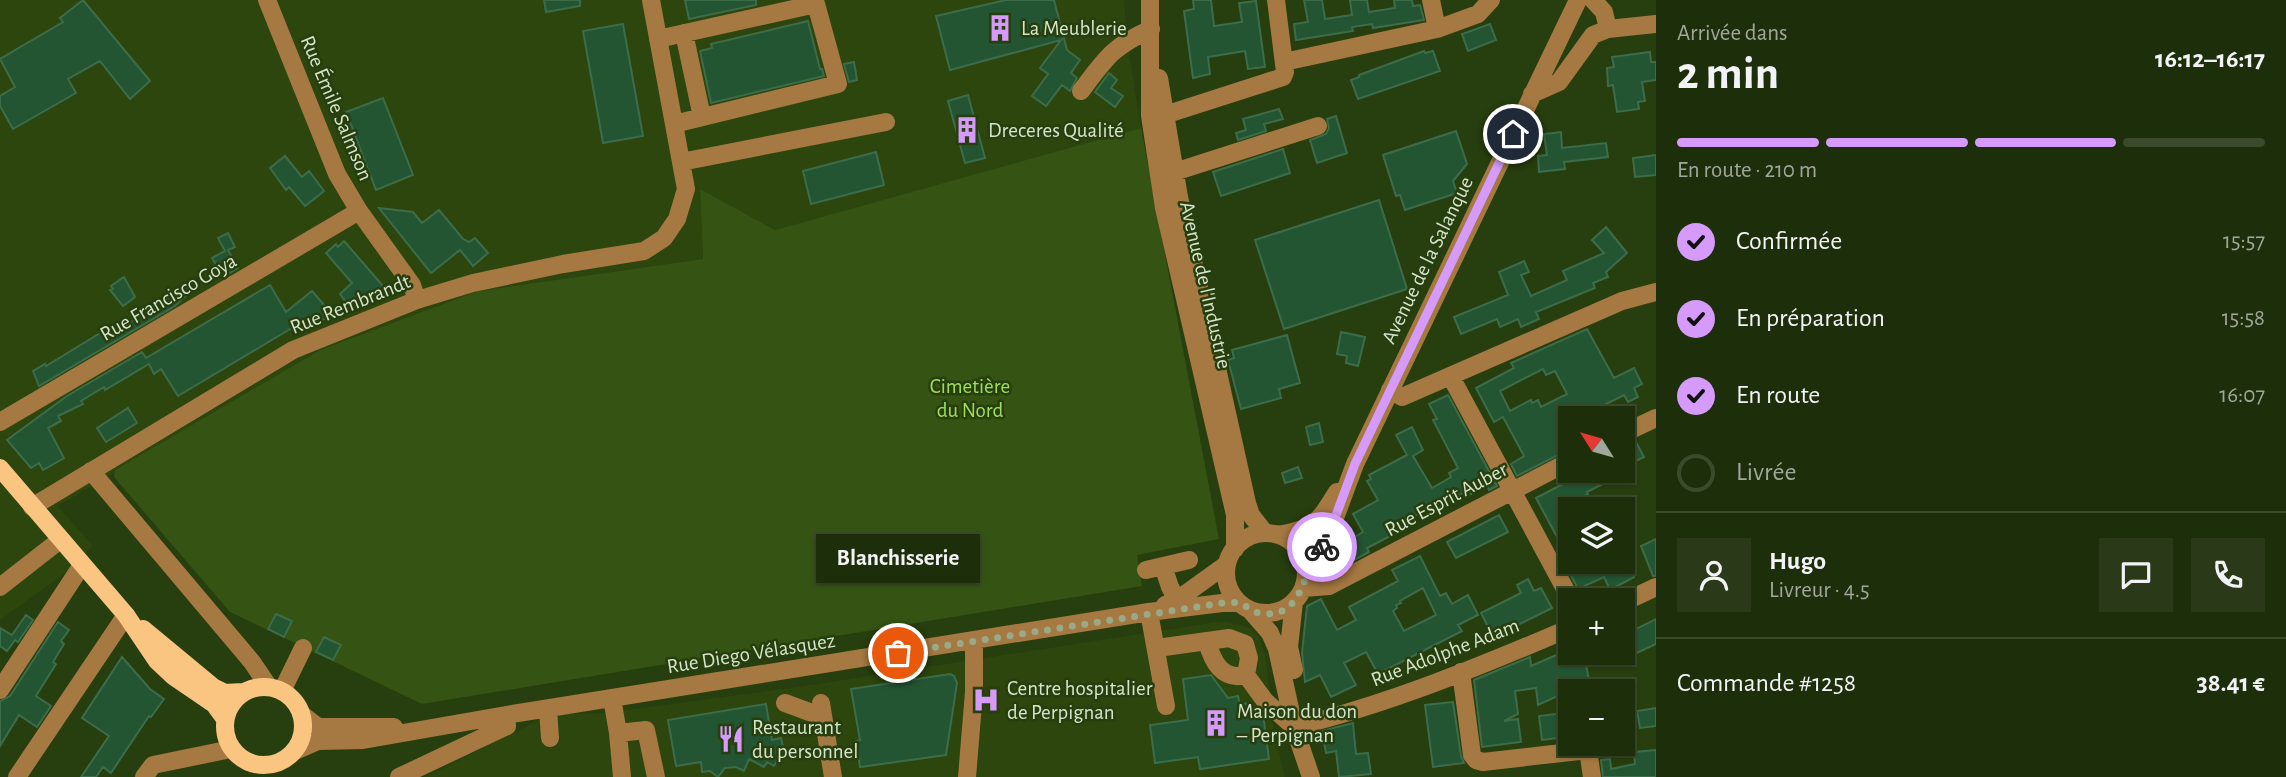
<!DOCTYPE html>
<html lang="fr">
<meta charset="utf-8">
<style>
body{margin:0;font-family:"Alegreya Sans",sans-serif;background:#2a3a18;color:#f1f3f6;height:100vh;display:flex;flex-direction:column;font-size:26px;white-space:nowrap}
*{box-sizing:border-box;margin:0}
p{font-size:23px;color:#a0a89c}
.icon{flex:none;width:38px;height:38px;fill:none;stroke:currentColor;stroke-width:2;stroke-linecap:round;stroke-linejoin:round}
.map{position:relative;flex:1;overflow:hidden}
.panel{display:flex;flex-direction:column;background:#1d2e0a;width:630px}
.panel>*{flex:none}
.needle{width:46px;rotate:307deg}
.buttons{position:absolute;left:1558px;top:406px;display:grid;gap:14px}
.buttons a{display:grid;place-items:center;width:77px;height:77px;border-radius:0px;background:#1d2e0a;box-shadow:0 2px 5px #0004,0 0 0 2px #3b4a2b;font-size:35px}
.pin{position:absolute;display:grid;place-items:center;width:60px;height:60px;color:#fff;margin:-30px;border:4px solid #fff;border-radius:50%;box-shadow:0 2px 7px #0007}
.courier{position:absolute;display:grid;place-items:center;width:70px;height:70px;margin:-35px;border:5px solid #d69bfa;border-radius:50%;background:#fff;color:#222;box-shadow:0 2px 9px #0007}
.bubble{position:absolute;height:49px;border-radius:0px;background:#1d2e0a;box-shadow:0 2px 5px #0004,0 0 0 2px #3b4a2b;font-size:23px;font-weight:600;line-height:49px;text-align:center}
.summary em{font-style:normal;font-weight:600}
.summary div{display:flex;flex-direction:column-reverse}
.summary{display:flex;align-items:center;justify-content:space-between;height:119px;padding:0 21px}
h1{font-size:46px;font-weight:600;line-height:52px}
.bar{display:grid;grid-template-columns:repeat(4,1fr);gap:10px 7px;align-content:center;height:84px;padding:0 21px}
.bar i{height:9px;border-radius:5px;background:#3b4a2b}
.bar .on{background:#d69bfa}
.bar p{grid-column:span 4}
.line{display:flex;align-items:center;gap:18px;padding:0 21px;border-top:2px solid #3b4a2b}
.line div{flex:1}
.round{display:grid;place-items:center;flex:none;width:74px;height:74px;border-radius:0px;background:#2a3a18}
ol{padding:0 21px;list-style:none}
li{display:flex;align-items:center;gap:21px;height:77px}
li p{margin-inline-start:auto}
li .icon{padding:7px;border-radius:50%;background:#d69bfa;color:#111;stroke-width:4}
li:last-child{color:#a0a89c}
li i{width:38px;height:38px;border:4px solid #3b4a2b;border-radius:50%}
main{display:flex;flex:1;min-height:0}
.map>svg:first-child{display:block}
.built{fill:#2c460e}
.green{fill:#355312}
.building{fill:#245533;stroke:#3c6c49;stroke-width:2;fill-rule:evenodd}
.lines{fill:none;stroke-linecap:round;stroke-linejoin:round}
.minor{stroke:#a57941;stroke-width:18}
.major{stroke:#fac481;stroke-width:18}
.done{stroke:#98aa88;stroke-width:7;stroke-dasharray:0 12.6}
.route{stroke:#d69bfa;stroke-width:9}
.labels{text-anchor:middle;stroke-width:5;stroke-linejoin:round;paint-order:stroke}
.poi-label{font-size:21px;fill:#d5e4ca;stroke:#273e0e;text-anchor:start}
.street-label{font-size:21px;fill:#d5e4ca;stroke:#273e0e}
.park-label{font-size:21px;fill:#9edf5d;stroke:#273e0e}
</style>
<main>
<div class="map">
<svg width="1656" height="777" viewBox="0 0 1656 777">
<rect width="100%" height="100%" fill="#273e0e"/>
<path class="built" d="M0,0H1124L1127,40L1141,128L775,230L700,190L703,259L478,291L320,350L58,506L93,546L64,574L0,620Z
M1223,621L1250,628L1259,637L1265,653L1274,731L1285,777H425L551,714L605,713L798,687Z"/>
<path class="green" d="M1141,128L1219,539L1137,555L1142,586L422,704L230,612L114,477L115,470L320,350L478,291L703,259L700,189L775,230Z"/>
<path class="building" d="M83,0L150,81L130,99L100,61L68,79L76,93L13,129L0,106V96L15,87L0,59L63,22L60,18Z
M544,0H580V6L546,12Z
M685,0H756V5L689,19Z
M1006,0H1054L1067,50L1080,60L1071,73L1077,78L1070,91L1062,85L1046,106L1032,96L1048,74L1040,68L1061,40L950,70L936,16Z
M1193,0H1211L1214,26L1242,22L1239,3L1256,1L1265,67L1248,69L1245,51L1208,57L1210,74L1193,78L1184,11L1194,9Z
M1304,0H1322L1325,19L1352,15L1350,0H1367L1369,12L1395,8L1394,0H1412L1413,6L1420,5L1424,20L1373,28L1372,24L1352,27L1353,31L1296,40L1294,24L1308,22Z
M808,21L820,69H822L824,76L711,103L700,51L712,48L711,44Z
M623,24L643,136L603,143L583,31Z
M1490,24L1496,40L1468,51L1462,34Z
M1424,51L1425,53L1433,51L1440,71L1358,99L1351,80L1359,77V75Z
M1650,52L1651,62H1656V80L1642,82L1645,101L1638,102L1639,109L1617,112L1613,85L1608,86L1607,68L1614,67L1612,57Z
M854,62L857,80L849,82L844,64Z
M1109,73L1117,80L1111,88L1123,96L1115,107L1095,92Z
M968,95L985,158L965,163L948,101Z
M383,98L413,175L376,190L346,112Z
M1279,109L1283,119L1264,124L1266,131L1238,140L1236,133L1246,130L1243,119Z
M1336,116L1347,153L1317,163L1310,140L1326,134L1329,128L1327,119Z
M1456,131L1467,164L1453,181L1457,193L1405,210L1400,195L1396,196L1383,155Z
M1561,132L1562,148L1606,143L1608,157L1564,162L1565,169L1539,172L1538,156L1547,155L1544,134Z
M1283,149L1290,173L1221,196L1213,172Z
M876,152L884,185L811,204L803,171Z
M1656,155V175L1635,177L1633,158Z
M285,156L302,177L309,171L324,191L305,206L289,187L286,190L270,168Z
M1379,200L1407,289L1284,329L1255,240Z
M379,208L413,212L422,223L439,210L463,239L469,242L475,238L488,253L473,266L460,250L431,273Z
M1606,227L1627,253L1606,272L1608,277L1593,283L1595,288L1536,312L1539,319L1521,327L1518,319L1500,327L1497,319L1461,334L1454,317L1508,295L1499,272L1524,261L1529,272L1521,275L1531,296L1567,280L1563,271L1604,253L1592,240Z
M228,233L235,247L228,250L238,268L223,277L212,258L225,251L218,238Z
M344,241L383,286L366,300L364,297L350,308L340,294L352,283L326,253L336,244L338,247Z
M124,277L135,297L123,306L110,290L113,289L111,286Z
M190,284L194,288L175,306L39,386L33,371L45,364L46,366L105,330L109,336Z
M270,285L286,312L312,291L331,313L315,327L307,319L178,396L161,369L154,374L149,364L105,390L104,387L81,401L83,404L58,416L61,421L48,428L64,458L43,470L39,463L31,468L7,440L67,396L142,352L146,358Z
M1587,329L1614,378L1634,368L1642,384L1634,388L1638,397L1628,402L1624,395L1602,406L1608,418H1561L1570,436V449L1517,476L1511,464L1524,456L1503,417L1494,422L1476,388L1514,368L1511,363ZM1543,369L1546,375L1555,371L1567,394L1541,407L1538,400L1532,403L1531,400L1510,411L1500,391Z
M1341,332L1365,337L1358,366L1346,363L1347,356L1337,354Z
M1287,335L1300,383L1279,389L1281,398L1241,409L1228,360L1234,358L1232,350Z
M1448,395L1497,486L1489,490L1487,485L1471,494L1469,490L1430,511L1429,508L1399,525L1402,530L1367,548L1369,552L1332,572L1326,565L1338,540L1343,544L1363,532L1353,514L1378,500L1367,481L1371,479L1369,475L1407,455L1396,435L1412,427L1423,450L1413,456L1432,488L1451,477L1449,473L1458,468L1433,420L1437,419L1429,404Z
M128,408L137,423L106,442L97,428Z
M1319,423L1323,442L1310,445L1306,427Z
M1635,440L1644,457L1622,468V445Z
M1298,467L1302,478L1285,483L1282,473Z
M1578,471H1628L1587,492L1588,494L1568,505L1570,509V561L1536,498L1563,484L1561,480Z
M1499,515L1508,532L1456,558L1447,542Z
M1656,539V576H1653L1641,546Z
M1420,556L1440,596L1446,593L1452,604L1468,595L1478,615L1458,625L1462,631L1378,674L1366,652L1344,663L1356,685L1331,697L1320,675L1305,682L1302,653L1307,606L1321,599L1337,630L1356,620L1349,607L1398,581L1392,570ZM1423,588L1436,615L1404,631L1393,611L1397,608L1396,605L1401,603L1400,601Z
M1570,562H1626L1634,577L1610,590L1604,577L1578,589L1568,570L1573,568Z
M1528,579L1534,591L1541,588L1552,608L1493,637L1481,613L1521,593L1517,585Z
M276,614L292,621L284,637L268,629Z
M26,615L33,620L18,642L15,640L7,651L0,646V628L12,635Z
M1656,619V644L1622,660V636Z
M58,622L69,630L61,641L64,644L53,662L56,664L36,696L51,706L37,727L19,715L0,746V701L10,696Z
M324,637L341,645L333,660L316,652Z
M1570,649V653H1584L1589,680L1572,683L1573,689L1538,705L1536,688L1515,691L1518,714L1504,721L1518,719L1521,742L1482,747L1474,680L1530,657L1531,666Z
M122,657L150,689L164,699L151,717L149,716L111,773L103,767L96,777H81L109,736L82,718Z
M950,674L954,676L957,683L946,755L860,767L856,741L860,740L851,689Z
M1211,675L1228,698L1238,696L1240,705L1248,703L1249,712L1263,714L1269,759L1200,769L1198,757L1155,763L1150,725L1188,720L1183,679Z
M1453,702L1461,756L1464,763L1433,767L1425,705Z
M766,704L772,740L781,738L783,747L789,751L784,755L785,759L778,760L774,766L767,762L764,767L749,759L744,771L736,767L725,768L718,777L710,771L702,772L701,762L676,766L668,720Z
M1656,708V726L1640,728L1637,711Z
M1564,713L1567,737L1542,740L1539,716Z
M1353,723L1356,754L1368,753L1371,774L1339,777L1336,751L1326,753L1322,731Z
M1656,750V777H1603L1601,760L1610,759L1611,769L1635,764L1634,752Z"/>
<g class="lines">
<path class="minor" d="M267,0L337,174L359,211L412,285L417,300
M1150,0V116L1164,208L1235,515V549
M1431,0L1437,29L1478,14L1491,0
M1593,0L1604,12L1608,29
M684,33L702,117
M658,39L816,4L838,84L674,124
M1284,62L1437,29
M1159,78L1179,197L1247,503L1251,515L1265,533
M1081,91C1106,58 1112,47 1151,29
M1532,94L1559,82L1593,35L1608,29L1656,24
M1154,116L1174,112L1283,77L1285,72L1276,0
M681,162L886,122
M1165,175L1318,126
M1451,377L1571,600
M1390,390L1402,397L1622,301L1656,292
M0,422L359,211
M1622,434L1656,418
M91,471L252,662L269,687
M32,507L293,350L417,300L473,283L563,264L644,251L664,238L677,219L686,189L651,0
M1226 573a40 40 0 1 1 80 0a40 40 0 1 1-80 0Z
M1278,535C1314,529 1318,523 1337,492
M1163,566L1170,587L1177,600
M1146,570L1189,560
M1306,576L1332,526L1355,464L1578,0
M0,587L60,540
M1304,588L1329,586L1570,461
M1622,603L1656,587
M1165,605L1177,600L1227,564
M1251,611L1270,633L1277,649L1294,727L1311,777
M1149,612L1166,706
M1157,648L1229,638L1245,644L1249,658L1246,675C1222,681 1212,661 1207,641
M1294,670L1289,647L1294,602
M1461,672L1472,755L1476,760L1483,762L1588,750L1592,777
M1246,675L1265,701L1294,727C1389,704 1481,666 1570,628
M0,690L82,565
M282,691L303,648
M612,698L618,733
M785,703L823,717
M821,703L833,777
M548,709L550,738
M301,714L318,727H394
M295,751L318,741L363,740L506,715L1149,612L1222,603H1239
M17,777L126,615
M144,777L153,765L231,749
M399,777L507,726L506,715
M622,777L618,733L646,730L656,777
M967,777L974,692V641"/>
<path class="major" d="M0,468L126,615L157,661L173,676L214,704L225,719
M143,629L213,687L225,693L243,692
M225 726a39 39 0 1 1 78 0a39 39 0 1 1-78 0Z"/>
</g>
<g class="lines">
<path class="done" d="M898,653L1222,603C1227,603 1234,602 1239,603C1246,605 1251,611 1259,613C1288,618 1298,599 1306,577C1310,566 1317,556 1322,547"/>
<path class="route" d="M1322,547L1332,526L1355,464L1513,134"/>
</g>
<defs>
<symbol id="building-bare" viewBox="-9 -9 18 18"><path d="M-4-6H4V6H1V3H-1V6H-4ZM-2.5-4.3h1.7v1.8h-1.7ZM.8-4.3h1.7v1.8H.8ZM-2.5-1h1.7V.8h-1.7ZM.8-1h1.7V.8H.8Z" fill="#d69bfa" stroke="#273e0e" stroke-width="2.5" paint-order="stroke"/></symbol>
<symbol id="hospital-bare" viewBox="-9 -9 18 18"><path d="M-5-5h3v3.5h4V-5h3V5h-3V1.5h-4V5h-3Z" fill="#d69bfa" stroke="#273e0e" stroke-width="2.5" paint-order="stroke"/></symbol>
<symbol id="restaurant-bare" viewBox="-9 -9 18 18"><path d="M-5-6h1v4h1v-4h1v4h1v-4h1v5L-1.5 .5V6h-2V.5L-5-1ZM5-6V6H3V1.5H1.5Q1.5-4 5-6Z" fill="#d69bfa" stroke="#273e0e" stroke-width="2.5" paint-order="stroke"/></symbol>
</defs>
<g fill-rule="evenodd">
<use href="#building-bare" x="981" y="9" width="38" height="38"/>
<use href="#building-bare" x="948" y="111" width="38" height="38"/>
<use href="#hospital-bare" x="967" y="681" width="38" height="38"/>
<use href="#building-bare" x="1197" y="704" width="38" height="38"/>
<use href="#restaurant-bare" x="712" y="720" width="38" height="38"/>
</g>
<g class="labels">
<g class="poi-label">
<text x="1021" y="35">La Meublerie</text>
<text x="988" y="137">Dreceres Qualité</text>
<text x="1007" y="695">Centre hospitalier<tspan x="1007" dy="24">de Perpignan</tspan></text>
<text x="1237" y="718">Maison du don<tspan x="1237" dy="24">– Perpignan</tspan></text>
<text x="752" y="734">Restaurant<tspan x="752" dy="24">du personnel</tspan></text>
</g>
<g class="street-label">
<text transform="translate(337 108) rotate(67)" y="7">Rue Émile Salmson</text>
<text transform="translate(1427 260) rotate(-64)" y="7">Avenue de la Salanque</text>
<text transform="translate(1206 285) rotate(77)" y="7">Avenue de l'Industrie</text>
<text transform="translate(168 297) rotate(-30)" y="7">Rue Francisco Goya</text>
<text transform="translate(350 304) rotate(-22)" y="7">Rue Rembrandt</text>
<text transform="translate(1446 499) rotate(-28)" y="7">Rue Esprit Auber</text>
<text transform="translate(1445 652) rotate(-21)" y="7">Rue Adolphe Adam</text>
<text transform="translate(751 653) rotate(-9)" y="7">Rue Diego Vélasquez</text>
</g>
<g class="park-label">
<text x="970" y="393">Cimetière<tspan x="970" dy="24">du Nord</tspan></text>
</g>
</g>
</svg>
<div class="buttons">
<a><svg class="needle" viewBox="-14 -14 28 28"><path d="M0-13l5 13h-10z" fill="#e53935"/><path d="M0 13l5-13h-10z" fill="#a0a89c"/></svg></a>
<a><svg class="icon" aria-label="layers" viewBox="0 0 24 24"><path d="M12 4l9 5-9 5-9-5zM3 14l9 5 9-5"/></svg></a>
<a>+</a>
<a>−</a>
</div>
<div class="pin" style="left:898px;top:653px;background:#ea580c"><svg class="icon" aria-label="bag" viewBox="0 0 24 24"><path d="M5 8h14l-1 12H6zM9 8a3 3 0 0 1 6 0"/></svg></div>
<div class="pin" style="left:1513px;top:134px;background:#1f2937"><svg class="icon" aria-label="home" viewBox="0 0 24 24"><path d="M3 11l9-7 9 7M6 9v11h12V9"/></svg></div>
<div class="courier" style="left:1322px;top:547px"><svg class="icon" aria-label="bike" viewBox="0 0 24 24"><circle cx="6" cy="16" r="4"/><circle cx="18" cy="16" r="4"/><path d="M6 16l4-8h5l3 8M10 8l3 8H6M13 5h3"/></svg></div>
<div class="bubble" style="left:816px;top:534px;width:164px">Blanchisserie</div>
</div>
<section class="panel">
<div class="summary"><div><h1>2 min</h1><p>Arrivée dans</p></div><em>16:12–16:17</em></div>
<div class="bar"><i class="on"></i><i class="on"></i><i class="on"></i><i></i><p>En route · 210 m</p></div>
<ol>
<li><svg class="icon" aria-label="check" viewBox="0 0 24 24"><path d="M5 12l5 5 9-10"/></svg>Confirmée<p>15:57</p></li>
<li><svg class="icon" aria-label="check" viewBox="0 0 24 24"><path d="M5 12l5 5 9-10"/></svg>En préparation<p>15:58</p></li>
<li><svg class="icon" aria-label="check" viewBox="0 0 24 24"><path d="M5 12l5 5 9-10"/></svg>En route<p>16:07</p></li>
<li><i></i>Livrée</li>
</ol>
<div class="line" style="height:126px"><a class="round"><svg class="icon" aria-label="person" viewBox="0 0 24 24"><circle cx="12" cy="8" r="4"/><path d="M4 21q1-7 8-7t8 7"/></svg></a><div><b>Hugo</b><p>Livreur · 4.5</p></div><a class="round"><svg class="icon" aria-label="chat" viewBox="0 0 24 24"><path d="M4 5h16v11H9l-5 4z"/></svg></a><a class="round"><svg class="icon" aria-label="phone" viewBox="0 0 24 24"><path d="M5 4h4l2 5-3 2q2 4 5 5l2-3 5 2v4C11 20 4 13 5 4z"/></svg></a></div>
<div class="line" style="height:91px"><div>Commande #1258</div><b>38.41 €</b></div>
</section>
</main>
